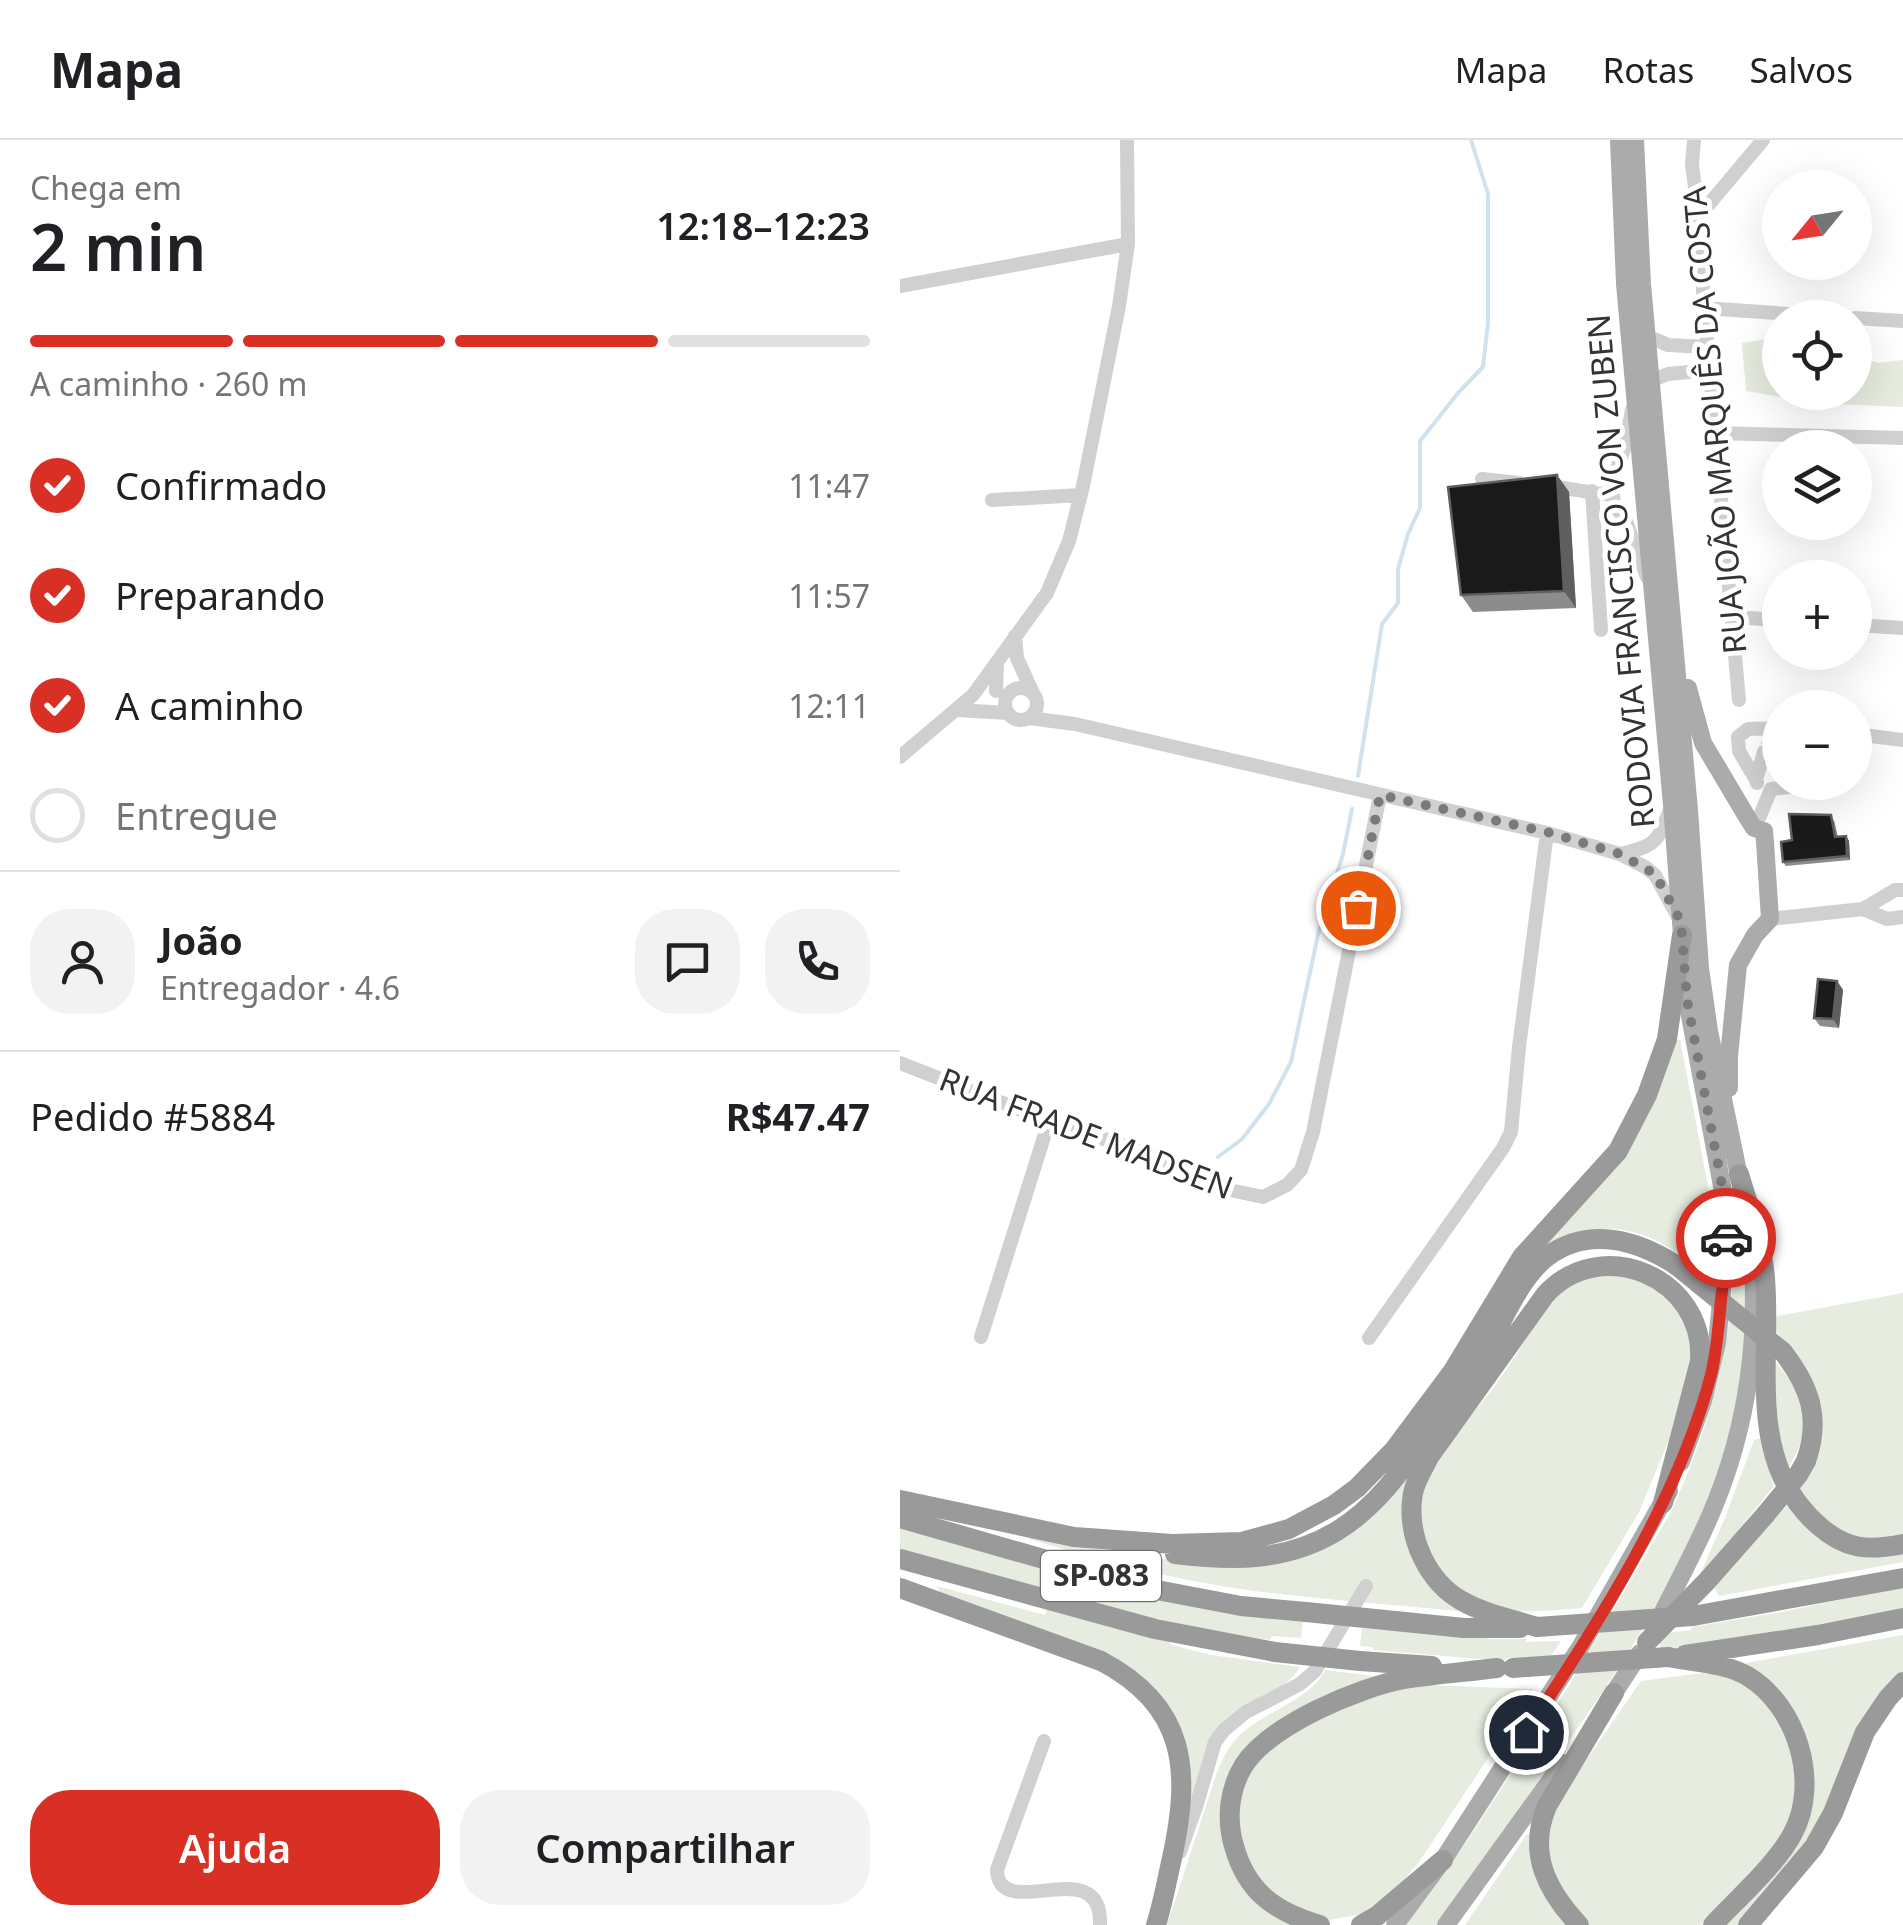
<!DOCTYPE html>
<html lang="pt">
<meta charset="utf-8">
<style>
body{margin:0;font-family:"Noto Sans",sans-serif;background:#f2f2f2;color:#202124;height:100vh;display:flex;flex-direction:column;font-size:38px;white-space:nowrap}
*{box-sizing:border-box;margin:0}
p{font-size:32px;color:#757577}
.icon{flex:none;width:55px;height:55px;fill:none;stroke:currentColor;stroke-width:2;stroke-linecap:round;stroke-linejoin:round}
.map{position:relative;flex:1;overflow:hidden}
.side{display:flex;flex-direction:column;background:#fff;width:900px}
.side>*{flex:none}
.needle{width:65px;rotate:240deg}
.buttons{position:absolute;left:862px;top:30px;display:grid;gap:20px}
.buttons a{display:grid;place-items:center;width:110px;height:110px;border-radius:50%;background:#fff;box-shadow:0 10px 40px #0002;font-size:50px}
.pin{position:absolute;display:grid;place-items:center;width:85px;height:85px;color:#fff;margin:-42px;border:5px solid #fff;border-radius:50%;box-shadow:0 2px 10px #0007}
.courier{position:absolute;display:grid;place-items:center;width:100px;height:100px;margin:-50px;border:8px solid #d93025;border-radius:50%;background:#fff;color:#222;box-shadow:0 2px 12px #0007}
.head em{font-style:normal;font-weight:600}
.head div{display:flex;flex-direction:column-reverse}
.head{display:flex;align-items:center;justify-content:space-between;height:170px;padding:0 30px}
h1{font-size:65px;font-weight:600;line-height:75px}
.bar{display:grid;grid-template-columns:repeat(4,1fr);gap:15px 10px;align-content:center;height:120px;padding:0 30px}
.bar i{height:12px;border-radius:8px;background:#e0e0e0}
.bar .active{background:#d93025}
.bar p{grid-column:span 4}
.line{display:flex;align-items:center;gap:25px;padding:0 30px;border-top:2px solid #e0e0e0}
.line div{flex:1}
.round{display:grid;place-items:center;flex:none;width:105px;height:105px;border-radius:40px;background:#f2f2f2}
ol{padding:0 30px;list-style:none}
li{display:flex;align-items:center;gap:30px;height:110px}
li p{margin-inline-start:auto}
li .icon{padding:10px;border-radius:50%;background:#d93025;color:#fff;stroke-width:4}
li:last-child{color:#757577}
li i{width:55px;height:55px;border:5px solid #e0e0e0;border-radius:50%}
.cta{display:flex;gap:20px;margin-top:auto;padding:20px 30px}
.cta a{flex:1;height:115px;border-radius:40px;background:#d93025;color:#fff;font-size:40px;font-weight:600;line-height:115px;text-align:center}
.cta a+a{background:#f2f2f2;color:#202124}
header{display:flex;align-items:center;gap:60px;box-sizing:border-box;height:140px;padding:0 50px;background:#fff;border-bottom:2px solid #e0e0e0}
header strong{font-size:48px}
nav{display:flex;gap:55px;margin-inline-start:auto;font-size:35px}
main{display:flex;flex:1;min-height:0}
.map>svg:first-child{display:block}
.green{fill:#e6ecdf}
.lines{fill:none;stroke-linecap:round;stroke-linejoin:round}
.stream{stroke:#cfe2ee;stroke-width:4}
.minor{stroke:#d0d0d0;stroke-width:14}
.major{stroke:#ababab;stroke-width:18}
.highway{stroke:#9a9a9a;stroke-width:20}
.highway-bridge{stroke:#9a9a9a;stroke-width:20}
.wall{fill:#8c8c8c}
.shaded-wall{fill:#5f5f5f}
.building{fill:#1a1a1a;stroke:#5f5f5f;stroke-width:2.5}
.done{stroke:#7a7a7a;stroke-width:10;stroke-dasharray:0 18}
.route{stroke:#d93025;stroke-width:12}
.labels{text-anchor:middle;stroke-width:10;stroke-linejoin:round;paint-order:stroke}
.shield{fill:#fff;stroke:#707070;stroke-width:2.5}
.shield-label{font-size:30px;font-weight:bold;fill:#333}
.street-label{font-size:32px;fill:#333;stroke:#fff}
</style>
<header>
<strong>Mapa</strong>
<nav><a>Mapa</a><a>Rotas</a><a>Salvos</a></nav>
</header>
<main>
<section class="side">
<div class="head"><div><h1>2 min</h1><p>Chega em</p></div><em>12:18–12:23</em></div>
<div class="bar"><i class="active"></i><i class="active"></i><i class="active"></i><i></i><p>A caminho · 260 m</p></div>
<ol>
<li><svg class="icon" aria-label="check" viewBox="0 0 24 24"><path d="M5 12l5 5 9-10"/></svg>Confirmado<p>11:47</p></li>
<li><svg class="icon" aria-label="check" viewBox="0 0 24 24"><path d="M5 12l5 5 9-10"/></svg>Preparando<p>11:57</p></li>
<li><svg class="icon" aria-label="check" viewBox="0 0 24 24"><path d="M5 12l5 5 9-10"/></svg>A caminho<p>12:11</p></li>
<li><i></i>Entregue</li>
</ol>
<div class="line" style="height:180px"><a class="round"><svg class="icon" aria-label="person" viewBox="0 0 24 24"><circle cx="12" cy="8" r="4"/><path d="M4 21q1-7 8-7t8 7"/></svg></a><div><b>João</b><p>Entregador · 4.6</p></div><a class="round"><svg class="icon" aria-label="chat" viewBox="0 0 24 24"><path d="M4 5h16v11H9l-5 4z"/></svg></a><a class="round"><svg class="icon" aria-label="phone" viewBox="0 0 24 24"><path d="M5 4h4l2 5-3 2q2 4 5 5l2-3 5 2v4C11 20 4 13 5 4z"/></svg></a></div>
<div class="line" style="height:130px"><div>Pedido #5884</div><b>R$47.47</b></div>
<div class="cta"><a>Ajuda</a><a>Compartilhar</a></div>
</section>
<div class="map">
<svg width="1003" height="1785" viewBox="0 0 1003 1785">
<rect width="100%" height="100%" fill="#fff"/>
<path class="green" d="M873,198L880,203V252H955V215L978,223L1003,220V267L916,263L846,251L842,203Z
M780,899L812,1067L810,1137C777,1110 736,1080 689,1091C672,1094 655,1105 639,1112L653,1093L718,1026L772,903Z
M837,1076C844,1128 849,1182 841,1234C810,1446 652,1614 536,1785H506L563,1707L668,1547L771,1372C813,1281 840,1178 833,1077Z
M698,1133L745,1141L781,1170L793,1212L776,1283L739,1372L682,1468C651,1470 619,1475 590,1466C545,1452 507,1398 522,1350C533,1316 575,1273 597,1243C610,1224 623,1205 635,1185C641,1176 648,1160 656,1154C668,1145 685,1139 698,1133Z
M1003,1153V1399L964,1400L931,1387L899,1350L915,1314L888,1204L872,1188L873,1177Z
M872,1219C904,1250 915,1291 887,1329L881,1311Z
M861,1298L874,1346L797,1441L825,1378L854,1300Z
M509,1333L507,1391L570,1472C498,1465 426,1460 354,1451C278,1441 203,1421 129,1399L128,1394L211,1412L319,1426L449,1393L470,1379L489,1360Z
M887,1366L911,1391L1003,1410V1422L819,1456L813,1444Z
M0,1388L342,1475L403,1482L401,1498L372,1496L370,1500C244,1483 122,1445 0,1410Z
M37,1446L145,1475L147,1469L268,1500L272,1505L311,1515L400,1527C385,1554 347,1559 325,1580C307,1598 296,1650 288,1675C291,1617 287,1572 238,1535L41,1455Z
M1003,1447V1470L887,1493L760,1512L759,1494L791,1490V1487L881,1472Z
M482,1487L591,1499H626V1502L661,1501L651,1516L607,1518L604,1521L473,1510L472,1507L460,1506L462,1488L481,1490Z
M1003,1495V1531L992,1541L927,1666L898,1715L838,1785H825L911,1647L846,1523Z
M425,1530L474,1536L422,1558L371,1588L322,1690L393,1785H267L317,1632C322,1620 328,1607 337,1598C361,1572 411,1561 425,1530Z
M803,1533C876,1538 912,1621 887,1685C879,1708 820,1766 801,1785H687L660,1757L646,1713L650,1672L741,1541Z
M527,1545L634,1549L517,1725L491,1755L479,1765L461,1774L429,1780L405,1774L371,1756L345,1721L336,1668L348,1632L371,1606L460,1558Z
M627,1694H630L669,1785H565Z"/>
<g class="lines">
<path class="stream" d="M458,636L482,484L498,463V429L508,394L520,368V301L558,253L583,227L588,183V54L571,0
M318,1017L342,999L369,964L391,922L419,790L443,714L452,669"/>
<path class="minor" d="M794,0L792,25L799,76L804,168L839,560
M799,76L863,0
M0,146L228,104
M804,168L946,178
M955,178L1003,181
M747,196L768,205L807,207
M750,241L768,234L810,230
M732,269L725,306L712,343L714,365L725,379L747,437
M816,293L1003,298
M582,339L619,343
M650,346C668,348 698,355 713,354
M692,351L701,490
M92,360L181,355
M833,477L880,480
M955,485L1003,488
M115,496L117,518L132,551
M105 564a16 16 0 1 1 32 0a16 16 0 1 1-32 0Z
M96,551L97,525
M57,570L108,573
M129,578L175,584L647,693L720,714L745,727L755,735L778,777
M955,594L1003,600
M0,617L73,555L147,453L169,401L183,346L219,166L228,104L227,0
M856,640L839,611L838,597L848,589L880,588
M857,643L856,640L864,612H880
M849,681L860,676L871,649L940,642
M720,714C759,705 757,701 772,665
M963,769L987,779L1003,777
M870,779L963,769L995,750H1003
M0,923L149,981L234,1009L330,1050L363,1057L387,1045L401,1030L413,992L480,655
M81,1197L149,981
M469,1198L603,1008L611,992L619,907L647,693
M144,1601L97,1730C99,1785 203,1710 200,1785
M280,1712L296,1667L315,1602L324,1590L346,1572L400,1544L415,1531L466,1446"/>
<path class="major" d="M719,0L725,144L772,665L787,860L822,1046L825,1079L826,1111L817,1203L803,1261L781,1322
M735,0L742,144L789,670L800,828L809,891L841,1046
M788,548L803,603L847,677L854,688L864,691L865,702L870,779L855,795L838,825L829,916V948
M756,1486C774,1449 794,1413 810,1376C849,1286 862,1188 849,1091
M708,1562L740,1513
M495,1785L543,1720L681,1506L769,1351
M546,1785L663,1623"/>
<path class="highway" d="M839,1034C849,1068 862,1102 865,1138C872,1223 845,1321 918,1385C946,1410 968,1411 1003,1404
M883,1212C910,1247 921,1278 906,1321
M0,1360L174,1397L272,1404L342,1402L389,1389L434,1365L457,1348L494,1310L553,1231L622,1117L718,1011L747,955L767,899L782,795
M0,1378L241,1447L341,1466L406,1472
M275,1414C332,1421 386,1422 437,1391C481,1364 508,1321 538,1279C555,1254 574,1230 589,1204C606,1175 621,1136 648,1116C689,1086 737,1100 776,1125
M0,1419L255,1489L375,1512
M0,1448L201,1521C287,1566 291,1631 272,1718C267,1740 263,1763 256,1785
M793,1476L1003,1438
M495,1481L564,1488H620
M637,1487C612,1479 585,1474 562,1461C528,1442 508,1399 512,1360C513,1345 522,1331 529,1317L645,1155C701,1093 806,1138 800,1221L763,1363
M747,1502L807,1441L866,1374
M785,1515L918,1495L1003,1478
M768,1517C794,1522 826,1523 849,1537C897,1567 920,1642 893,1693C877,1724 837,1759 813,1785
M460,1521L532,1526
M420,1785C376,1772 347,1753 334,1706C326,1679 329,1649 344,1625C370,1585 459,1547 505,1539C535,1534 566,1532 597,1528
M461,1785L477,1776L543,1720
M679,1785C647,1751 627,1713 647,1666L714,1553
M848,1785L914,1707L933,1673L965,1592L988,1558L1003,1542"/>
<path class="highway-bridge" d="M776,1125L883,1212
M866,1374L898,1335L906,1321
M406,1472L495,1481
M637,1487L793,1476
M375,1512L460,1521
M613,1528L768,1517"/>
</g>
<path class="wall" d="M657,335L669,352L676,468L573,472L561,455Z
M880,602V636H875L866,623Z
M934,680L938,697L946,696L949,701L950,720L886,726L883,722L892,700Z
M937,841L943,850L939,888L920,886L914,878Z"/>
<path class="shaded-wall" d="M657,335L669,352L676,468L664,451Z
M946,696L949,701L950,720L947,716Z
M937,841L943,850L939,888L933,879Z"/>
<path class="building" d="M657,335L664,451L561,455L548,347Z
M880,602V623H866L863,603Z
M889,674L931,675L935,697L946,696L947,716L883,722L881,702L892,700Z
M918,839L937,841L933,879L914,878Z"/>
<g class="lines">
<path class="done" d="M458,768L480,655L647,692L720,714L755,734L781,782L787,860L822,1046L826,1098"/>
<path class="route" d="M626,1592C698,1483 777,1363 811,1235C817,1210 819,1184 821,1159C824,1139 826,1119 826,1098"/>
</g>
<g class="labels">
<rect class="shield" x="141" y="1411" width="120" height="50" rx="8"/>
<g class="shield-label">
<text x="201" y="1446">SP-083</text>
</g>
<g class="street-label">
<text transform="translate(815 280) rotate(-95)" y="11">RUA JOÃO MARQUÊS DA COSTA</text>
<text transform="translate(721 431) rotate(-95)" y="11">RODOVIA FRANCISCO VON ZUBEN</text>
<text transform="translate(186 994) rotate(21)" y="11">RUA FRADE MADSEN</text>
</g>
</g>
</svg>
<div class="buttons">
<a><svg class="needle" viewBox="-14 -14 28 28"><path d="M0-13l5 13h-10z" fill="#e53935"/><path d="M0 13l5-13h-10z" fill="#757577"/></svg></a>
<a><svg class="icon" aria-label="locate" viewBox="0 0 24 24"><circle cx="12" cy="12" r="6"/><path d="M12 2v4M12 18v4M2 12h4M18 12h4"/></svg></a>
<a><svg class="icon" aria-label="layers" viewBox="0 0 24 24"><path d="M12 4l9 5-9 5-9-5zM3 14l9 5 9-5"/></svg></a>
<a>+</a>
<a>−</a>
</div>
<div class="pin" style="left:458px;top:768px;background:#ea580c"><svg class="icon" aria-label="bag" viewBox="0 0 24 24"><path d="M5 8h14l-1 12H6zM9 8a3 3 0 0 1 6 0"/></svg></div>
<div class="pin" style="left:626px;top:1592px;background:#1f2937"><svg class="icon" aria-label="home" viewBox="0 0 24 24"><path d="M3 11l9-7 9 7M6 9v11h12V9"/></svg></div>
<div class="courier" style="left:826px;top:1098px"><svg class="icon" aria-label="car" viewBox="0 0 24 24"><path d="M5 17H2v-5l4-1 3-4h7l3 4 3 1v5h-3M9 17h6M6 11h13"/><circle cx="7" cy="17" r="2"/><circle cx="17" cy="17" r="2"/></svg></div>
</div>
</main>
